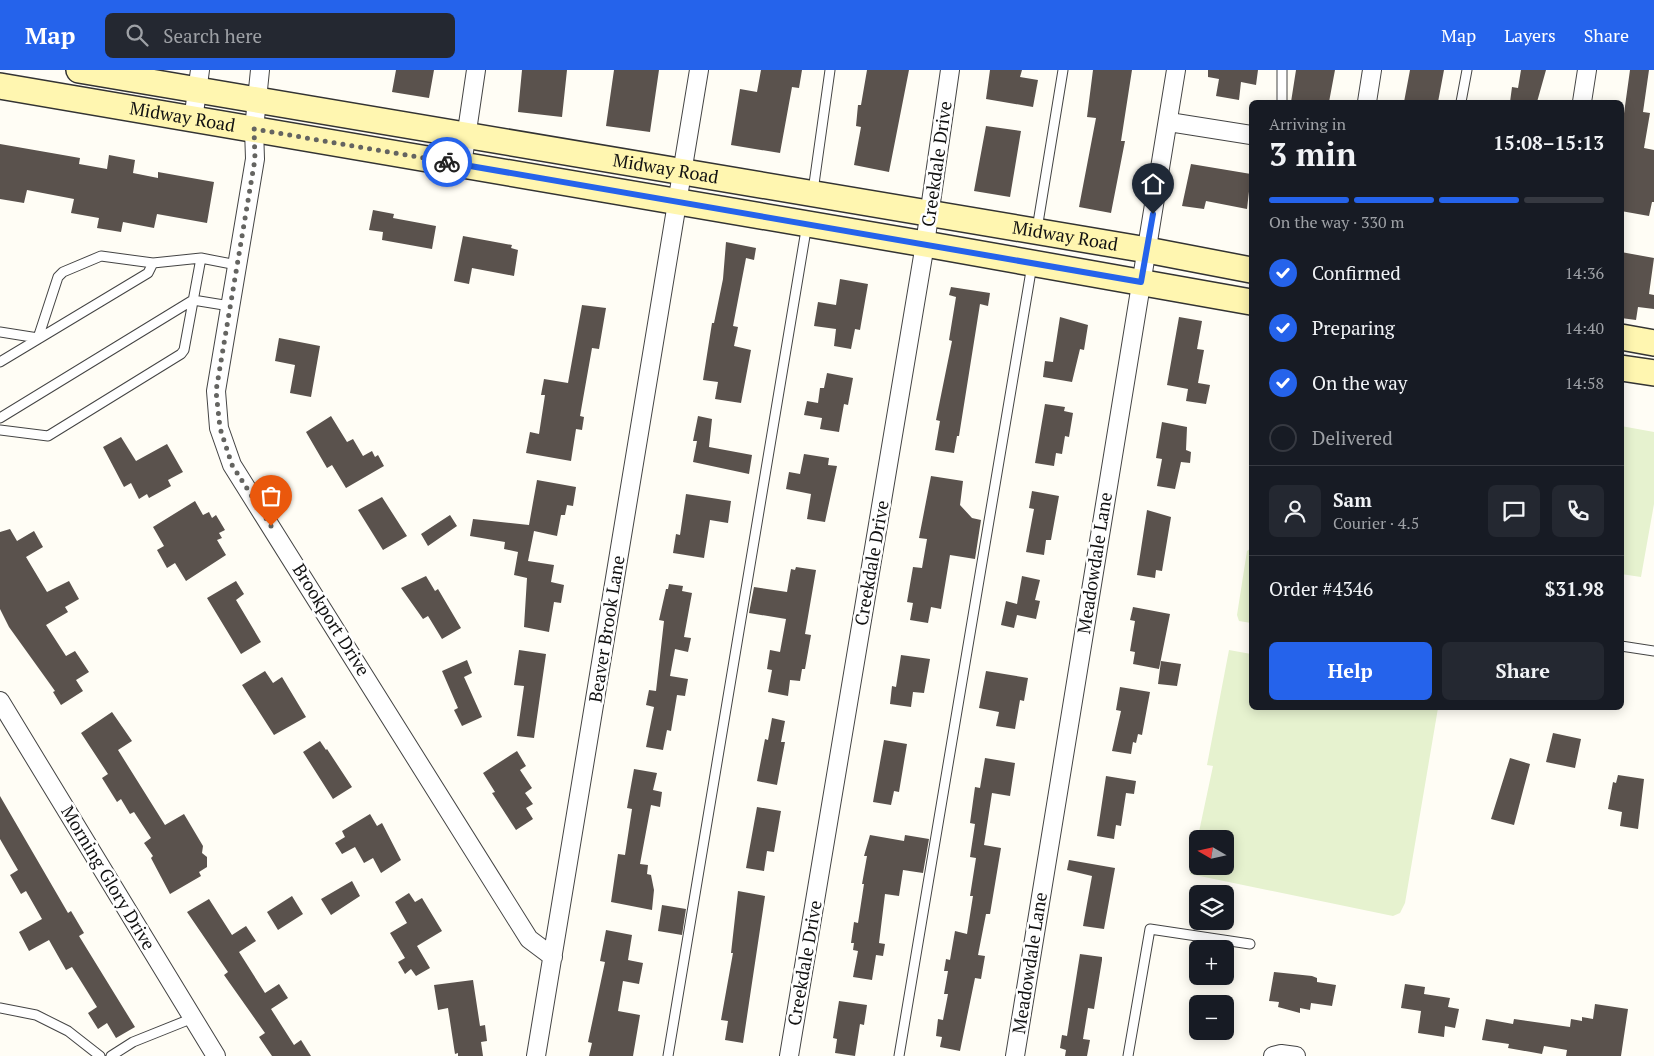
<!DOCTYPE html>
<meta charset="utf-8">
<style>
body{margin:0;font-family:"PT Serif",serif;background:#242831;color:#f1f3f6;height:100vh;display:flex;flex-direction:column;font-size:19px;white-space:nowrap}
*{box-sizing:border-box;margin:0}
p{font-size:16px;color:#9ea1a6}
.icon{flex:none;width:28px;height:28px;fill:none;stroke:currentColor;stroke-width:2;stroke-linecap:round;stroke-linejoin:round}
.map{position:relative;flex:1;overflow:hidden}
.side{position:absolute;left:1249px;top:30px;width:375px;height:610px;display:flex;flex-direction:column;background:#171b24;border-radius:8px;box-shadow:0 2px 12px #0003}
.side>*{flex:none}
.needle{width:32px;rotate:279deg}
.controls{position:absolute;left:1189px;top:760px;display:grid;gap:10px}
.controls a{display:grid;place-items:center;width:45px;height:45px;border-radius:8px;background:#171b24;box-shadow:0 2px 12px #0003;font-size:25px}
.pin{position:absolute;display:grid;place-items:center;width:42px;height:42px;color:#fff;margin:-51px -21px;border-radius:50% 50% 50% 0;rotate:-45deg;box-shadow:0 0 5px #0007}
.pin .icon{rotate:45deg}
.courier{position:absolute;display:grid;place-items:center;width:50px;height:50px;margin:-25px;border:4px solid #2563eb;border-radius:50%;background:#fff;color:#222;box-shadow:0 1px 6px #0007}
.head em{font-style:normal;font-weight:700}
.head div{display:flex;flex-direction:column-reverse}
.head{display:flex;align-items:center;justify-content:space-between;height:85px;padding:0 20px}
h1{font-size:32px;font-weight:700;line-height:38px}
.bar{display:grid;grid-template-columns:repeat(4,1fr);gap:8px 5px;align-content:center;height:60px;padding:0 20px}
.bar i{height:6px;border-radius:4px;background:#363941}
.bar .active{background:#2563eb}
.bar p{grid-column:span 4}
.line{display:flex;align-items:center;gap:12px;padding:0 20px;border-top:1px solid #363941}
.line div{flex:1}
.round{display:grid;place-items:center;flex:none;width:52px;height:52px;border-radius:8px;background:#242831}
ol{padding:0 20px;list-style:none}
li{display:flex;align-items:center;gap:15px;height:55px}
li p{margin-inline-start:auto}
li .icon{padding:5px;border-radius:50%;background:#2563eb;color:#fff;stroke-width:4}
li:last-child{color:#9ea1a6}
li i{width:28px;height:28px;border:2px solid #363941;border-radius:50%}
.action{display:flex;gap:10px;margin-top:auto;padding:10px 20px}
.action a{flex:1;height:58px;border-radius:8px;background:#2563eb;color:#fff;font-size:20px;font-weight:700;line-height:58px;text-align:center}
.action a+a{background:#242831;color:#f1f3f6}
header{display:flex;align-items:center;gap:30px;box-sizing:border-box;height:70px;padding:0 25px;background:#2563eb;color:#fff}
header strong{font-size:24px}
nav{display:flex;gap:28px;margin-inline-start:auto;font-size:18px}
.search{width:350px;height:45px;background:#242831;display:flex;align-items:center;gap:12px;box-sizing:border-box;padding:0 18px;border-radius:8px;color:#9ea1a6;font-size:19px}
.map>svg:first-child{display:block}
.pitch{fill:#e6f2cf;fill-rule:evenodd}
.building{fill:#5a524d}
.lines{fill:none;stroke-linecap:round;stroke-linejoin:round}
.service-casing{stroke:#444;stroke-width:11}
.minor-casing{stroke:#444;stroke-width:20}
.secondary-casing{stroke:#333;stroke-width:28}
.service{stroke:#fff;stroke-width:9}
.minor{stroke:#fff;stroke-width:18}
.secondary{stroke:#fff6b0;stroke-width:25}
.done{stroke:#646461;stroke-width:5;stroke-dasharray:0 9}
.route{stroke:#2563eb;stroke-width:6}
.labels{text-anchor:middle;stroke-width:5;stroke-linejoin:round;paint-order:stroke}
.street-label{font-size:18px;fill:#111;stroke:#fff}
</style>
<header>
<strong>Map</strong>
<div class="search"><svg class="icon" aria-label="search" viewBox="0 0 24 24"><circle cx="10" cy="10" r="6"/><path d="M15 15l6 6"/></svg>Search here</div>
<nav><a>Map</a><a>Layers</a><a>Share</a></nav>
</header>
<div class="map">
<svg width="1654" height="986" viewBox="0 0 1654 986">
<rect width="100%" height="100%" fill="#fffdf5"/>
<path class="pitch" d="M1621,356L1654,362V434L1641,507L1621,504Z
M1251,478V553L1239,551L1237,545L1247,481Z
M1229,580L1251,584V638H1438L1405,833L1400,843L1393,846L1190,804L1213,696L1207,695ZM1198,769H1225V796H1198Z"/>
<path class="building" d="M396,0H434L429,28L392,22Z
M522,0H567L562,47L518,42Z
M614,0H659L650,62L606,56Z
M761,0H802L799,18L792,17L780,83L731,75L740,19L757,22Z
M867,0H909L889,102L854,95L861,57L856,56L858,35H861Z
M990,0H1022L1020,7L1038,10L1033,37L986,29Z
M1093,0H1132L1121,71H1125L1111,143L1079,137L1096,48L1087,47Z
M1208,0H1258L1256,15L1241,12L1239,30L1216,26L1219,9L1208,7Z
M1296,0H1335L1329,32H1291Z
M1410,0H1444L1438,32H1404Z
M1521,0H1546L1537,32H1510L1512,17L1518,18Z
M1630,0H1649L1643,42L1650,43L1644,78L1654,80V132H1652L1649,146L1621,141V65Z
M986,56L1021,61L1010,127L974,121Z
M0,74L80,88L79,94L107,99L109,85L135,90L133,103L158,108V102L214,112L207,153L157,144L154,158L123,152L121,162L97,158L99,148L71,143L74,129L27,120L24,133L0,129Z
M1191,94L1251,104L1247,139L1206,131L1204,139L1182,136Z
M373,140L394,144L393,148L436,156L432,179L382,170L383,162L369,160Z
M463,166L512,175L511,178L518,180L514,206L472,198L469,214L454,211Z
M726,172L756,178L754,190L746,188L733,256L738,257L734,276L751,280L741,333L715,329L718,312L703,310L712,253H714L723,209Z
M1621,182L1654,188L1649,224L1654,225V239L1638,237L1636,250L1621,248Z
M840,209L868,214L860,260L855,259L851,279L834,276L836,259L814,256L818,232L836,235Z
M951,217L990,223L988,236L980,234L959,366H957L954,383L935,380L940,351L936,350L952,271L949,270L956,227L949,225Z
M582,235L606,238L599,279L592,278L580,346L584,347L582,360L576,359L571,391L526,383L530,362L539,364L545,325H541L544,309L568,313Z
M1060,247L1088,255L1084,280L1080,279L1072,312L1043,307L1045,291L1053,292Z
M1179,247L1202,251L1197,279L1204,280L1198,313L1210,315L1206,334L1186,331L1188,319L1167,315Z
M279,268L320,276L311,327L290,323L295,295L275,291Z
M827,303L853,308L848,335L844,334L839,362L820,359L822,348L804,345L807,331L818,333L820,318H824Z
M1045,334L1065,337L1064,341L1073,343L1069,367L1065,366L1062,384L1056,383L1054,396L1035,393Z
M331,346L347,372L353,369L363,386L372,381L375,387L378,385L384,396L346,418L332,395L327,398L306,362Z
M698,346L712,349L709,377L752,385L749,404L693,392L697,371H693Z
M1162,352L1187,357L1186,380L1191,382L1190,393L1181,392L1175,419L1157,416L1162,389L1156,388Z
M121,367L136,391L167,374L183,402L168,410L171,416L149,428L147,424L139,429L131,413L124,417L103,377Z
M804,384L829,388L828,395L837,396L825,452L807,449L811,424L786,419L789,402L800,404Z
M931,406L963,411L960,435L972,448L981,450L975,489L950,485L941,539L931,537L928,553L910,550L913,533L907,532L913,497L922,498L927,469L919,468Z
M537,410L576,417L573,436L567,435L565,445H561L557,466L534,461L528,491L554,495L551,512L564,515L561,533L554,532L549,562L524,557L527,508L514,505L518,482L504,479L505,472L470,466L473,449L529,455Z
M1032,421L1059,426L1051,470H1046L1044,485L1026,482L1034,439L1029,438Z
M686,424L731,431L728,453L710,450L704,488L673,483L676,464L680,465Z
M382,427L407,466L383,480L358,440Z
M195,431L203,445L209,442L212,448L216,445L225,460L219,463L222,468L217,470L226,485L186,511L175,493L167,498L157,480L164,476L153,457Z
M1147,440L1171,447L1162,501L1156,500L1155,508L1137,505Z
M450,445L457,456L428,476L421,464Z
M10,459L17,471L34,461L43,477L26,487L47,522L69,511L79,529L65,537L68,542L46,555L66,586L75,581L89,602L76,610L83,621L61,635L53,622L55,621L9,557L0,539V462Z
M796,497L816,500L805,564L811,565L805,599H802L800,611L790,610L788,626L768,622L772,600L767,599L770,580L780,582L786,549L749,543L754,517L787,522L791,499L795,500Z
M426,506L435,521L438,519L461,558L442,569L428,546L423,549L401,518Z
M1022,506L1040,510L1035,530L1040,531L1036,549L1017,545L1014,558L1001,555L1006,531L1017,534Z
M236,511L244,524L236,530L261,572L241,584L207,528Z
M669,514L683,516L682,521L692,523L684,567L691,568L688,582L675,579L670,606L688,609L685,626L677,625L671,661L667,660L663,680L646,677L654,637L646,635L649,620L656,621L664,551L659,550L666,519H668Z
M1133,537L1170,544L1159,599L1133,594L1135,582L1130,581L1135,551L1130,550Z
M519,580L546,584L534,668L517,666L524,616L514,615Z
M901,585L930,589L924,623L913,622L911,637L890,634L892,616L896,617Z
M467,590L472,603L464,607L482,647L462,656L454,640L458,638L442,601Z
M1161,591L1181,594L1177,616L1158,614Z
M265,601L273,613L282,607L306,647L274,665L242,615Z
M986,601L1028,608L1024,631L1020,630L1015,659L996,656L999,642L979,638Z
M1120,617L1150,622L1142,665L1138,664L1136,673L1133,672L1131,684L1112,681L1121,641L1116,640Z
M112,642L132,671L118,680L165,755L184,744L203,776L202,783L207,787V797L199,802L201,806L170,824L151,788L153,786L144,773L151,768L134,742L130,744L121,729L117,732L102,708L108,704L81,663Z
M772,648L785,651L781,672H785L777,715L757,711L765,669L768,670Z
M1553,663L1581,669L1575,698L1546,692Z
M884,670L907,674L899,722L894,721L891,735L873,732Z
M320,671L326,680L327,679L352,717L333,729L303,682Z
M517,681L526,696L520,700L532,718L525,723L533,734L526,738L533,749L516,760L492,723L495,722L483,703Z
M985,688L1015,693L1010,726L992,723L984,775L1001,778L990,844H986L978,885L985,886L981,909L975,908L960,981L940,977L942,967L936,966L938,949L943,950L948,924H944L948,901H944L946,889L950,890L955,861L967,864L973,826H970L976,788L970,787L975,754L970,753L975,717L980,718Z
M1510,688L1530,694L1514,755L1491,749Z
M634,699L657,703L653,720L662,722L660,737L651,735L640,794L648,795L647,804L651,805L654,820L652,840L611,832L618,784L625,785L632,739L627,738Z
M1618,705L1644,709L1638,759L1620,756L1622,742L1608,739L1613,712L1616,713Z
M1106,706L1136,711L1134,724L1126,723L1121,756L1116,755L1114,769L1097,766Z
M0,726L68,843L71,841L84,863L79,866L135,957L116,968L107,953L98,959L88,943L97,937L72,897L66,900L49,870L29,881L19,862L42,849L26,821L21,824L10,805L18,800L0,769Z
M757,737L781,741L774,782L767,781L764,801L746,798Z
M370,744L377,756L382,753L401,790L381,803L373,788L364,793L355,777L342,784L335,773L345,767L342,761Z
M870,765L904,771L905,765L929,769L923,803L903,800L899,826L885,824L879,873L885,874L883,886L876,885L872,910L853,907L858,881L853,880L854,873H851L854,852L858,853L864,814H862L867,786H864Z
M1069,790L1115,798L1104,859L1083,856L1092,806L1067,800Z
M352,811L360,826L331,845L321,829Z
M738,821L765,826L743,973L725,970L728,951L721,950L733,883H731Z
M409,823L415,832L422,828L442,861L417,876L430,898L416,906L411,899L405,904L398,892L405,888L390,863L407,853L395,832Z
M292,826L303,844L278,860L267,842Z
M209,829L232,865L246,856L256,871L239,882L265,923L279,914L288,928L271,939L294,975L301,970L311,986H272L259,967L265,963L224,905L228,902L187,842Z
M662,835L686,839L682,865L658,861Z
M606,860L632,865L628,890L643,893L639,914L623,911L618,941L640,945L633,986H589L592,973L588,972L605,892L600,891Z
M1080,884L1102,887V890L1094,939L1088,938L1083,969L1090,970L1087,986H1065L1066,980L1060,978L1062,965L1067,966Z
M1274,902L1312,906L1317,908V912L1336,915L1332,936L1311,933L1310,940L1300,938V943L1278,937L1279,932L1269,931Z
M473,910L480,956L485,955L487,971L481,972L483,986H458V983L455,984L448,938L438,940L434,915Z
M1405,914L1425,917L1424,924L1450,928L1448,937L1459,939L1455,958L1445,956L1444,967L1418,963L1421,941L1401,938Z
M839,931L867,935L864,955L860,954L855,986L835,983L837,969L833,968Z
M1595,934L1628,939L1621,986H1566L1567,980L1544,976L1542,984L1508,978L1509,974L1482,970L1486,949L1513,954L1514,949L1570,957L1571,949L1582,951V947L1593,949Z"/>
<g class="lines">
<defs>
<path id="service" d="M1282,0V32
M1461,32L1467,0
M813,121L830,0
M1037,159L1063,0
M0,262L38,268L58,207L63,202L101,186L153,193L201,188L237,195
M0,292L148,203L153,193
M0,348L193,230L230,236
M0,360L48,366L181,284L184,280L201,188
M1621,576L1654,581
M0,938L36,945L68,961L100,986
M111,986L133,972L193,948
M668,986L807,154
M899,986L1032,195
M1128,986L1150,859L1250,874"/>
<path id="minor" d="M260,0L254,59L255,89L216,321L219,358L232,395L529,869L553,887
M1367,32L1372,0
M1582,32L1587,0
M193,50L200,0
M1169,52L1251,65
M462,95L476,0
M0,631L216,986
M536,986L699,0
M789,986L925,174L950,0
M1015,986L1176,0
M1273,986L1281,984L1296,986"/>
<g id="secondary">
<path id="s1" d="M79,0L1147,180L1251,200"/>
<path id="s2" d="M0,16L925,174L1251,232"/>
<path d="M1621,267L1654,273"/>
<path d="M1621,298L1654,303"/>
</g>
</defs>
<use href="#service" class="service-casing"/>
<use href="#minor" class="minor-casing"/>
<use href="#secondary" class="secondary-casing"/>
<use href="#service" class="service"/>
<use href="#minor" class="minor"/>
<use href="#secondary" class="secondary"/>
</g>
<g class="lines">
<path class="done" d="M271,456L232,395L220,358L216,321L255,89L254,59L447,92"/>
<path class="route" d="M447,92L1141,212L1153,144"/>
</g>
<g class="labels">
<g class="street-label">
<text dy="6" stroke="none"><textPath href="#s2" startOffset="185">Midway Road</textPath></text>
<text transform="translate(937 94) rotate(-82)" y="6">Creekdale Drive</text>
<text dy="6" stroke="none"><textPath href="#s1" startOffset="595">Midway Road</textPath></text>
<text dy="6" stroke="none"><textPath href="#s1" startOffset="1000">Midway Road</textPath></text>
<text transform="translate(872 493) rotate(-80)" y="6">Creekdale Drive</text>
<text transform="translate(1095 493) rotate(-81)" y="6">Meadowdale Lane</text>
<text transform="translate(331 550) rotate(58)" y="6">Brookport Drive</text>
<text transform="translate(607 559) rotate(-81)" y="6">Beaver Brook Lane</text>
<text transform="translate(108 808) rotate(59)" y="6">Morning Glory Drive</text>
<text transform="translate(805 893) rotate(-80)" y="6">Creekdale Drive</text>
<text transform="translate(1030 893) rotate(-81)" y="6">Meadowdale Lane</text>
</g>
</g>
</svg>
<div class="controls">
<a><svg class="needle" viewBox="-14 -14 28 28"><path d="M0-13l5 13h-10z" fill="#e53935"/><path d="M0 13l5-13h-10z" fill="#9ea1a6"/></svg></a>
<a><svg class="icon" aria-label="layers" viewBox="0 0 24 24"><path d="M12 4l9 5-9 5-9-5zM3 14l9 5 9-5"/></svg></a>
<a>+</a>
<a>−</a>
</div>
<div class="pin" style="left:271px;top:456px;background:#ea580c"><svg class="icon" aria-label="bag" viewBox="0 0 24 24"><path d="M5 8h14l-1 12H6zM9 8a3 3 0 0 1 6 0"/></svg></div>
<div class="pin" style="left:1153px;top:144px;background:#1f2937"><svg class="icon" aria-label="home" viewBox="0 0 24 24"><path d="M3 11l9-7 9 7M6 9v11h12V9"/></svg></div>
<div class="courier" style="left:447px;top:92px"><svg class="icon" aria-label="bike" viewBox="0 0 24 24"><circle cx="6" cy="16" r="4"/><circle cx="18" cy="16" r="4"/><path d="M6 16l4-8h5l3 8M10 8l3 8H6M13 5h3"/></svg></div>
<section class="side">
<div class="head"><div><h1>3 min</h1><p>Arriving in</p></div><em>15:08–15:13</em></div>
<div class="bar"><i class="active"></i><i class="active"></i><i class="active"></i><i></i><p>On the way · 330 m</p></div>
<ol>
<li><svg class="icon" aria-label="check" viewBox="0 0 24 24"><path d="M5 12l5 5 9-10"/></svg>Confirmed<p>14:36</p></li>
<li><svg class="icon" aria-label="check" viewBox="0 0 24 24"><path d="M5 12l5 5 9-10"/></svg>Preparing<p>14:40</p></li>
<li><svg class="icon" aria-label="check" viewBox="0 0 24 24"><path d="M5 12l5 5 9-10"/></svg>On the way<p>14:58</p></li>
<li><i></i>Delivered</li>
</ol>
<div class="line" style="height:90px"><a class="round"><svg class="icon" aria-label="person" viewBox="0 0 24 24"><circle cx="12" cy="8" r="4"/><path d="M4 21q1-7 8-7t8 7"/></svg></a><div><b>Sam</b><p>Courier · 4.5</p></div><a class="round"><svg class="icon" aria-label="chat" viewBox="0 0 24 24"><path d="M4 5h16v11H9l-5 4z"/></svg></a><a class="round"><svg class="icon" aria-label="phone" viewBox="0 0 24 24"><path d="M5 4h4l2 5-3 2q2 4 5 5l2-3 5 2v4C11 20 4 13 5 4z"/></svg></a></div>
<div class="line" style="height:65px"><div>Order #4346</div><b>$31.98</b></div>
<div class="action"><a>Help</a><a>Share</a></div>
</section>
</div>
